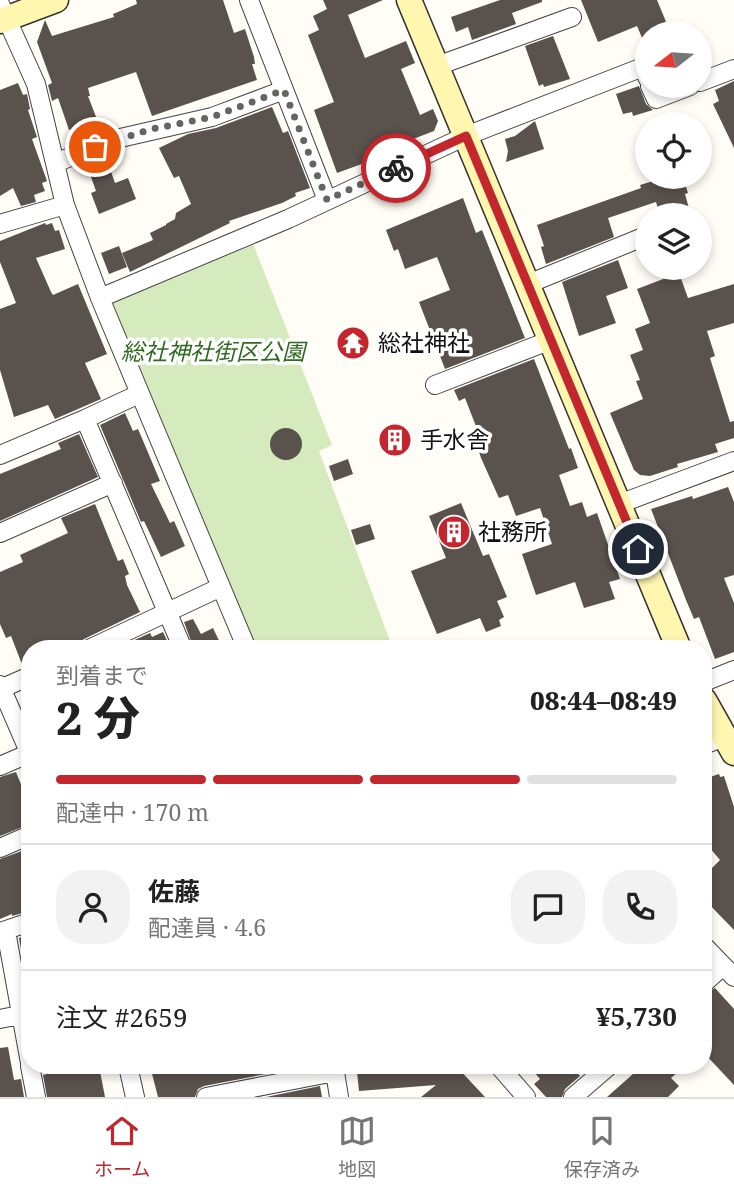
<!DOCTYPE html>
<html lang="ja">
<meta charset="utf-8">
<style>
body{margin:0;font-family:"Noto Serif","Noto Sans JP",serif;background:#f2f2f2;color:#222;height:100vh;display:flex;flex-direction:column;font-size:26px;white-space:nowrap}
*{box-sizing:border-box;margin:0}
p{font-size:23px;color:#767676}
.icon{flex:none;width:38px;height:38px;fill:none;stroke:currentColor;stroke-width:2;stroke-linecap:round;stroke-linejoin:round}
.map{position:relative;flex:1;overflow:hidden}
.details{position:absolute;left:21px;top:640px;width:691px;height:434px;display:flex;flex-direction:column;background:#fff;border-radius:28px;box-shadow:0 4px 10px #0003}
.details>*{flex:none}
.needle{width:46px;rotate:253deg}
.controls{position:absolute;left:635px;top:21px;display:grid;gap:14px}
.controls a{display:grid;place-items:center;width:77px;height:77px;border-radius:50%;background:#fff;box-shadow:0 4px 10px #0003;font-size:35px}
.pin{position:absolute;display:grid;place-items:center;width:60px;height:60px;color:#fff;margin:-30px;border:4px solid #fff;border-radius:50%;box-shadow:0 2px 7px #0007}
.courier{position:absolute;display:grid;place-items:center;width:70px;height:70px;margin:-35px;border:5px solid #c4262e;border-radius:50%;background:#fff;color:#222;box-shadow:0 2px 9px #0007}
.head em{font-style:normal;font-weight:800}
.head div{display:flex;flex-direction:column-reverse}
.head{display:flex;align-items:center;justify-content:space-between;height:119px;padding:0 35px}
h1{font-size:46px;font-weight:800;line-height:52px}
.bar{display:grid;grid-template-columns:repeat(4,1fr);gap:10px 7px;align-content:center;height:84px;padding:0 35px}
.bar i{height:9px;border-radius:5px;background:#e0e0e0}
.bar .active{background:#c4262e}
.bar p{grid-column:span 4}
.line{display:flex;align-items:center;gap:18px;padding:0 35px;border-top:2px solid #e0e0e0}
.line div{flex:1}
.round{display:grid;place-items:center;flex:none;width:74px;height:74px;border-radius:28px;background:#f2f2f2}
.tabs{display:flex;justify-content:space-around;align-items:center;height:98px;border-top:2px solid #e0e0e0;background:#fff;font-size:19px;color:#767676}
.tabs a{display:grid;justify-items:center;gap:4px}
.tabs .active{color:#c4262e}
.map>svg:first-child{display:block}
.green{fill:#d5ebbd}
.building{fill:#5a524d}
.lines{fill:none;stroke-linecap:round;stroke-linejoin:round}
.street-casing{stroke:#444;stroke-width:20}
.secondary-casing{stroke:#333;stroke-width:27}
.street{stroke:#fff;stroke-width:18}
.secondary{stroke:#fff6b0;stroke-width:24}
.done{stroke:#646461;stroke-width:7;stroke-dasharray:0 12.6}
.route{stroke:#c4262e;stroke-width:9}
.labels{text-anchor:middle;stroke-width:7;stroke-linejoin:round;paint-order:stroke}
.poi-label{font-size:23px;fill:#111;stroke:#fff;text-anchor:start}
.park-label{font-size:23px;font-style:italic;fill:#2f6b1f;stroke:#fff}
</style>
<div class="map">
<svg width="734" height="1097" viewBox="0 0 734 1097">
<rect width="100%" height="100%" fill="#fffdf5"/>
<path class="green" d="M252,241L332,445L319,451L393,649H257L148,393L112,301Z"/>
<path class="building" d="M136,0H223L234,33L245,29L254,57L255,64H252L257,80L152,116L136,72L88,88L90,96H88L98,122L69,130L58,98L52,101L48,85L52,83L37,42L45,20L52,36L114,17L113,14L137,4Z
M323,0H383L348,15L365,58L406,41L415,63L401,69L420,115L433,109L438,121L434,131L387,149L388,153L370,161L337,173L314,110L334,102L308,35L319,30L313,16L327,9Z
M500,0H542V2L512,13L516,24L472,40L468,27L456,32L451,17Z
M581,0H657L669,29L659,33H648V38L643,40L637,26L598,42Z
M553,36L570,79L544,87L543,84L539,86L525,46Z
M734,81V148L713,104L719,101L715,90Z
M18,83L23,95L27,94L30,109L28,110L37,137L32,139L47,181L42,183L45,191L34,195L36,202L21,206L13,188L0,196V90Z
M639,86L646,104L653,110L633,116L632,112L623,114L616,94Z
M272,107L283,133L288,131L310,188L295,193L296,196L282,203L229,221L230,223L130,272L122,253L153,240L150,233L166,225V224L175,219L176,213L191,204L179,176L174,178L159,148L188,134L216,128Z
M535,121L544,149L506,162L508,151L505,139L515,136Z
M105,155L115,183L128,178L136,199L99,214L91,193L96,191L86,163Z
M667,177H683L688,193L685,194L690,212L680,215H660L656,202L608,218L614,237L546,264L541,247L544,246L537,225L641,188L640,185Z
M463,198L476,233L482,230L525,338L445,369L419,302L450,290L437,257L405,269L398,249L394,251L386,230Z
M45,223L46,225L52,223L55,231L59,230L65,249L36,258L51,292L53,295L78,284L107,354L85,363L101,399L55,419L48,405L14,417L0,370V309L16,303L0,262V241Z
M119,246L127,267L109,274L101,253Z
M618,260L628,288L606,296L616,323L579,336L562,282Z
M679,273L688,298L734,284V323L707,331L715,356L710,358L730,422L734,421V438L715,444L718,452L677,464L678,467L650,476L640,475L634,470L610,413L643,399L636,381L640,380L630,355L643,350L635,329L650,323L637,289Z
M534,359L569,449L571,448L578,468L559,475L570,506L582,502L587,517L597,513L620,579L609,582L615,599L584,608L575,582L536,595L522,554L552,544L540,508L516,516L508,495L499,498L481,458L474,436L479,434L465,398L459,401L454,390Z
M125,413L133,431L138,429L144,443L160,481L151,484L170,523L174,521L185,546L161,557L144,521L141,522L100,425Z
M270 444a16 16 0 1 1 32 0a16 16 0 1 1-32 0Z
M79,434L98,477L0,521V474L61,449L58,443Z
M348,459L353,474L334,481L329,466Z
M728,487L734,502V575L724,578L734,603V652L715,659L699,617L694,619L686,600L651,509L692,496L693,499Z
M461,503L483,556L489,554L507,597L497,601L504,617L499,620L501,626L486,632L480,618L437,634L411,571L446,558L429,516Z
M95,504L118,561L123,559L129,574L125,576L127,585L140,612L84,639L79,643L78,649H30V665L23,667L11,636L6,638L0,624V572L23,562L20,555L68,533L61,518Z
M370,524L375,539L356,545L351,530Z
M193,619L201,634L213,628L223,649H194L184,622Z
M163,632L171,649H115L150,633L152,637Z
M16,772L30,807V824L0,836V777Z
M719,774L720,777L724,776L734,807V930L704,899V876L720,860L704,841V779Z
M30,848V911L12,916V914L0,919V859Z
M30,934V964L24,965L19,938Z
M715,988L734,1009V1085L704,1053V994Z
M8,1047L14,1080L21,1079L24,1097H0V1048Z
M45,1066H99L105,1097H47L43,1075L47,1074Z
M150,1066H307L204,1086L198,1089L195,1097H158Z
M392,1066H456L485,1097H421L436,1085L359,1091L357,1072L393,1069Z
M529,1066H571L580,1076L565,1089L562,1097H546L534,1084L540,1079Z
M642,1066H685L671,1078L679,1086L668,1097H607Z
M320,1086L322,1097H266Z"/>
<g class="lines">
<defs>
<path id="street" d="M249,0L327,200
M0,4L36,84L65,205L100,298L247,649
M437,66L572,17
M700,82L734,69
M650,86L656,99L690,86
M55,163L116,139L212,117L284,90
M0,224L65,205
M528,284L648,235
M100,298L288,219L466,136L643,67L648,79
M435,385L551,340
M85,419L183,649
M0,455L85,419L139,394
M619,504L734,461
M0,533L113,483
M89,649L221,587
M704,682L734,670
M0,685L30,754
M0,689L30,676
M704,745L724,737
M0,766L30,753
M0,848L30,835
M6,931L30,1063
M0,932L30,922
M704,946L734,977
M704,983L723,966
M0,1019L30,1013
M30,1066L36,1097
M128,1066L135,1097
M334,1066L339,1097
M499,1066L526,1097
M206,1097L335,1072
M573,1097L609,1066"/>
<path id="secondary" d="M409,0L679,649
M0,21L56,0
M704,700L734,753"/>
</defs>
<use href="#street" class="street-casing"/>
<use href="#secondary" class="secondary-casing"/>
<use href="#street" class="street"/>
<use href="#secondary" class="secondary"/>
</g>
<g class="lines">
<path class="done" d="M95,147L152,129L212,117L284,90L327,200L396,168"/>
<path class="route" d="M396,168L466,136L638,549"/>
</g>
<defs>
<symbol id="temple-disc" viewBox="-11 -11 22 22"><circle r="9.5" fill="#c4262e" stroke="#fff"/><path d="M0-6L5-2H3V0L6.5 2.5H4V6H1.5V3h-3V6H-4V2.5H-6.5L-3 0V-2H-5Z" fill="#fff"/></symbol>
<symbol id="building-disc" viewBox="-11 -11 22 22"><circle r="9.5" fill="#c4262e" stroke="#fff"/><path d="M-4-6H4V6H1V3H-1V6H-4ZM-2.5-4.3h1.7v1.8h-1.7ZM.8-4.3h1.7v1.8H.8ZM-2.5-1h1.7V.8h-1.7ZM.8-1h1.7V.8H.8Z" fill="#fff"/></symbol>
</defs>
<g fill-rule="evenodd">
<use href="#temple-disc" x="334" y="324" width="38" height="38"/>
<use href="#building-disc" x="376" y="421" width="38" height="38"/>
<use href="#building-disc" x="435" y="513" width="38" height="38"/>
</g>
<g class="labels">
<g class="poi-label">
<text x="378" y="351">総社神社</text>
<text x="420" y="448">手水舎</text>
<text x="478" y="540">社務所</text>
</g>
<g class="park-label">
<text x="213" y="360">総社神社街区公園</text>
</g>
</g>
</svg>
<div class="controls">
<a><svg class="needle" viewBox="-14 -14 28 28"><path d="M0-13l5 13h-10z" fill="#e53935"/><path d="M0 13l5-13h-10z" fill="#767676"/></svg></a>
<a><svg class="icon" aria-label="locate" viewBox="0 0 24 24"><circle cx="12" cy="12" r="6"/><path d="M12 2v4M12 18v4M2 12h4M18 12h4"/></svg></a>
<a><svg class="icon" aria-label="layers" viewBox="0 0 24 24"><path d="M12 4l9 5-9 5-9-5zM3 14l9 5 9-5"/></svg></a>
</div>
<div class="pin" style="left:95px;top:147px;background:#ea580c"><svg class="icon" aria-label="bag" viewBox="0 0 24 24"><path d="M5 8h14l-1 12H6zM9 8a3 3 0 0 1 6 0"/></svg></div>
<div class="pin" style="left:638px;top:549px;background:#1f2937"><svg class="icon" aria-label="home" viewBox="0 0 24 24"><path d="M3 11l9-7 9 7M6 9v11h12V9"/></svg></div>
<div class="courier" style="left:396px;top:168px"><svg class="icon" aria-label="bike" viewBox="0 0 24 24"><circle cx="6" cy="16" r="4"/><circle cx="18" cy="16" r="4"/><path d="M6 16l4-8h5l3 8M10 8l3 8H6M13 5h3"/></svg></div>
<section class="details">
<div class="head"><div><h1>2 分</h1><p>到着まで</p></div><em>08:44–08:49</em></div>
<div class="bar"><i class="active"></i><i class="active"></i><i class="active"></i><i></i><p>配達中 · 170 m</p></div>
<div class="line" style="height:126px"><a class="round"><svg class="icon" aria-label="person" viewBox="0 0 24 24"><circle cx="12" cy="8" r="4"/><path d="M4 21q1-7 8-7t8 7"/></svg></a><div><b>佐藤</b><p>配達員 · 4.6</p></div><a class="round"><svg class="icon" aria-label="chat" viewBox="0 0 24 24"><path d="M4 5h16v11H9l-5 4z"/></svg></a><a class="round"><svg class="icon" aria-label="phone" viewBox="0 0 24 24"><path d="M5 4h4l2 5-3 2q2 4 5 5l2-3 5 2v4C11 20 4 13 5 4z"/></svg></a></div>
<div class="line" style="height:91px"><div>注文 #2659</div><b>¥5,730</b></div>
</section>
</div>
<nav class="tabs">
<a class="active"><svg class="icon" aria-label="home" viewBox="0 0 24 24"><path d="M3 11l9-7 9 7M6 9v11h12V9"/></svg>ホーム</a>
<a><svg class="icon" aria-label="map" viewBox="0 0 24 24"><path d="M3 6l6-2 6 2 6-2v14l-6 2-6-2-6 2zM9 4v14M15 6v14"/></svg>地図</a>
<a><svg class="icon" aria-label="saved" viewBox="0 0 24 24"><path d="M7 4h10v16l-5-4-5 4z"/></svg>保存済み</a>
</nav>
